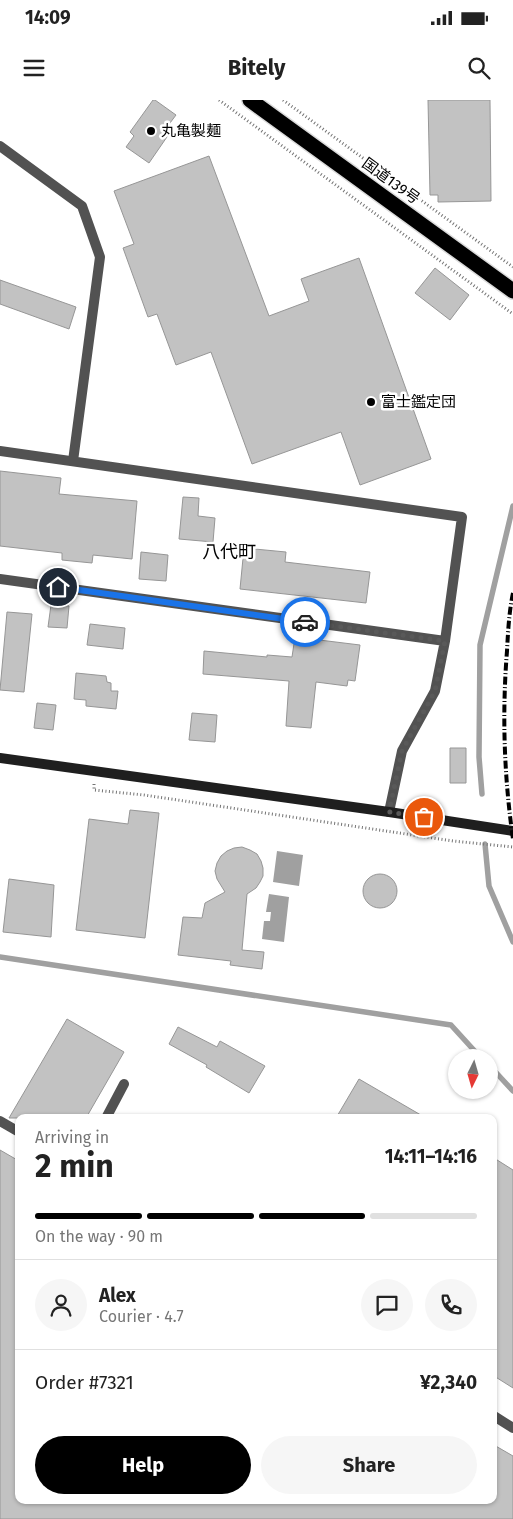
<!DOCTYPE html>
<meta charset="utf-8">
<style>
body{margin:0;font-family:"Fira Sans","Noto Sans JP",sans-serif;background:#f6f6f6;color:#222;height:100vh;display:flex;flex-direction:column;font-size:19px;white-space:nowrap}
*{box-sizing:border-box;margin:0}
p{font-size:16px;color:#767676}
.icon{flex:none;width:28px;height:28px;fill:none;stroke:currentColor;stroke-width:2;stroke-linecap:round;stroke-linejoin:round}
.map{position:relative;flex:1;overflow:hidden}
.sheet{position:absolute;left:15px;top:1014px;width:482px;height:390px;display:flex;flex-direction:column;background:#fff;border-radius:10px;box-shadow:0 1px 4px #0004}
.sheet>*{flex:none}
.needle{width:32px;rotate:185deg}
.fabs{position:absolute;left:448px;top:949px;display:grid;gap:10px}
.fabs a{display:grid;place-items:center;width:50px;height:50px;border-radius:50%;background:#fff;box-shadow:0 1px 4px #0004;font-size:25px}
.pin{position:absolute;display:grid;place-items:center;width:42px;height:42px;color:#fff;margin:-21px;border:2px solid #fff;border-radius:50%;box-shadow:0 1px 5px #0007}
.courier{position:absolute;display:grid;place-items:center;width:50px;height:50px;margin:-25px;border:4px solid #1a73e8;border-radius:50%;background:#fff;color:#222;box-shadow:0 1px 6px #0007}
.overview em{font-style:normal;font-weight:700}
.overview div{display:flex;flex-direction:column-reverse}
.overview{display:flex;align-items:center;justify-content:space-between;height:85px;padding:0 20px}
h1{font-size:32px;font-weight:700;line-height:38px}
.bar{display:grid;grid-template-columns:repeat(4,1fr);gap:8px 5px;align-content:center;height:60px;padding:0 20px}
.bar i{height:6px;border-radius:4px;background:#e0e0e0}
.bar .selected{background:#000}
.bar p{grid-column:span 4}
.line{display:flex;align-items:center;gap:12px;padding:0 20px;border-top:1px solid #e0e0e0}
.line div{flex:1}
.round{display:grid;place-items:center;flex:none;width:52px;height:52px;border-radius:26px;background:#f6f6f6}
.action{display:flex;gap:10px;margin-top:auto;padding:10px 20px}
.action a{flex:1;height:58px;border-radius:30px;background:#000;color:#fff;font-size:20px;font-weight:700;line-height:58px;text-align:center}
.action a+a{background:#f6f6f6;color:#222}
.status{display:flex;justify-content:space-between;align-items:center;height:35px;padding:0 25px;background:#fff;direction:ltr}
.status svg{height:14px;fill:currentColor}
header{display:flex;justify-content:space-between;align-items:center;height:65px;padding:0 20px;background:#fff;font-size:22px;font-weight:700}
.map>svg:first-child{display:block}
.water{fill:#a0a0a0}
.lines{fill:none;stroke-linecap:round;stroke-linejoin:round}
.stream{stroke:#a0a0a0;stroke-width:5.5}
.building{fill:#c2c2c2;stroke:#969696}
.highway-casing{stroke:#dbdbdb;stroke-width:18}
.path{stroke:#747474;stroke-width:3;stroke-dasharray:1 2.5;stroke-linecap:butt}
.lane{stroke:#525252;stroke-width:10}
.street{stroke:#525252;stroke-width:10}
.secondary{stroke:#1f1f1f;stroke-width:10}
.highway{stroke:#000;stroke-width:15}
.rail{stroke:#000;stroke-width:4;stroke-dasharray:8 2.5 1 2.5;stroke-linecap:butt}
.done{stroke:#595959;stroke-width:5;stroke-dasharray:0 9}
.route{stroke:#1a73e8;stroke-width:6}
.poi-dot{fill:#000;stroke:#fff;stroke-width:2}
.labels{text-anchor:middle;stroke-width:5;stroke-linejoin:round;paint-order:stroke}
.poi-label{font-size:15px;fill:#000;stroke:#fff;text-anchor:start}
.street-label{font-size:15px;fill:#000;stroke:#fff}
.quarter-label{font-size:18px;fill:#000;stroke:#fff}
</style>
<div class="status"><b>14:09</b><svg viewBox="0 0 49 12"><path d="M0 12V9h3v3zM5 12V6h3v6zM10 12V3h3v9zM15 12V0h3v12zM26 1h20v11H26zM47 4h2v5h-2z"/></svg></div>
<header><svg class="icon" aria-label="menu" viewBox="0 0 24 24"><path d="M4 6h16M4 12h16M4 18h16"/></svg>Bitely<svg class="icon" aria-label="search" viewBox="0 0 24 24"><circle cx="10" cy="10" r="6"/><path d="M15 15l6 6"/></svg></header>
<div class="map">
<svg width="513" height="1419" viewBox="0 0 513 1419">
<rect width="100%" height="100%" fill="#fff"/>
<path class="water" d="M277,751L303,755L299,786L273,782Z
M269,794L289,797L284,842L262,839L264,821H270L271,812H266Z"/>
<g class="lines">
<path class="stream" d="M482,694L479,657L480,545L513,406
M485,744L489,786L513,842
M0,857L451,925L481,958
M489,965L513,991"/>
</g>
<path class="building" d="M153,0H155L176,15L164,31L169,34L149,63L126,47L134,36L130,32Z
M428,0H490L491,101L438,102V95H430Z
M209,56L269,216L309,201L301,179L359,158L431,359L360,385L341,332L252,364L211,252L176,265L157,214L148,217L123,148L134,144L114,91Z
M435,168L469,195L450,220L415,193Z
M0,180L76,207L69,229L0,204Z
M0,371L61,378L59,394L137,401L132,459L93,455L92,463L62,460V453L0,446Z
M183,397L199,398L198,416L215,418L213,442L179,439Z
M244,448L286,452L285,462L370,472L366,503L240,489Z
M141,452L168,455L166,481L139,479Z
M51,505L69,506L67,528L48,527Z
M7,512L32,514L24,592L0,590Z
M90,524L125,528L123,549L87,545Z
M295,537L360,545L355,581L348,580L347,586L316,582L311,628L286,626L289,581L203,574L204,551L267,557V555L292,557Z
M76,573L106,576L107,582L111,583V591H118L116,609L86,606V600L74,599Z
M37,603L56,605L53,630L34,628Z
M192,613L217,615L215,642L189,640Z
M450,648H466V683H450Z
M130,710L159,713L145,838L76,830L89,719L128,724Z
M242,747L250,750L257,754L261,761L263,768V776L260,782L256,788L247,794L242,850L264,852L262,869L230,865L231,861L178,855L183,817L202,818L205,803L225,792L217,779L215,771L217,763L221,756L227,751L234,748Z
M363 791a17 17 0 1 1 34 0a17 17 0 1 1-34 0Z
M9,779L54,785L51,837L3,832Z
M67,919L124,952L86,1018H9Z
M178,927L217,947L220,941L265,966L249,993L206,967L207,965L169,944Z
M359,979L426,1018H336Z
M0,1050L19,1061V1400H494V1345L513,1356V1419H0Z
M494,1058L513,1070V1288L494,1276Z"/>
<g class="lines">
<defs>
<path id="highway" d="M250,0L513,191"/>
</defs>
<use href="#highway" class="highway-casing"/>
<path class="path" d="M219,0L513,214
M283,0L513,167
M94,684V690L144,695L453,741L513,747"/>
<path class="lane" d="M106,1018L124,984
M0,1021L19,1032
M494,1316L513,1328"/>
<path class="street" d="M0,46L82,106L100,157L73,361
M0,351L462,417L445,541L435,591L402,651L389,712
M0,479L445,541"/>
<path class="secondary" d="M0,658L389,712L513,731"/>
<use href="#highway" class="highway"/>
<path class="rail" d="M513,493C509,512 508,532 507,551C502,614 504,676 513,739"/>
</g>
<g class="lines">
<path class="done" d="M305,522L445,541L435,591L402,651L389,712L424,717"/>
<path class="route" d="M58,487L305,522"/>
</g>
<g class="poi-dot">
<circle cx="151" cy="31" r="5"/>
<circle cx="371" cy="302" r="5"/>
</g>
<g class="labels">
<g class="poi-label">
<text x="161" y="36">丸亀製麺</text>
<text x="381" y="307">富士鑑定団</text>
</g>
<g class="street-label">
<text transform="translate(391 81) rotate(36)" y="5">国道139号</text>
</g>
<g class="quarter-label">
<text x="229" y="458">八代町</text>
</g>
</g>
</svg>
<div class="fabs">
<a><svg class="needle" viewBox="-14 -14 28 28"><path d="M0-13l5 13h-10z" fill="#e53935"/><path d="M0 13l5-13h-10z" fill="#767676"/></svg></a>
</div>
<div class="pin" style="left:424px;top:717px;background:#ea580c"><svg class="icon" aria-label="bag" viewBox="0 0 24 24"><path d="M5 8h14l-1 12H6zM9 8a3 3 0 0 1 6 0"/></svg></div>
<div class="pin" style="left:58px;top:487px;background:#1f2937"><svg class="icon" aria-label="home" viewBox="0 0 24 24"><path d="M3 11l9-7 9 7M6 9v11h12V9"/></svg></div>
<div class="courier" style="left:305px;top:522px"><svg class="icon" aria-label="car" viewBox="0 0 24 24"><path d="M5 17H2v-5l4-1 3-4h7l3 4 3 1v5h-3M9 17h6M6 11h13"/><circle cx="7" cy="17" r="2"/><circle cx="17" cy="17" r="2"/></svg></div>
<section class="sheet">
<div class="overview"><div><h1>2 min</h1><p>Arriving in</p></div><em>14:11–14:16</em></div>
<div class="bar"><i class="selected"></i><i class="selected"></i><i class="selected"></i><i></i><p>On the way · 90 m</p></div>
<div class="line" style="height:90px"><a class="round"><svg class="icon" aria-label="person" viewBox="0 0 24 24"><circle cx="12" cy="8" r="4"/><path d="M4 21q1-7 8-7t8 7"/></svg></a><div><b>Alex</b><p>Courier · 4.7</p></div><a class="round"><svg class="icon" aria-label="chat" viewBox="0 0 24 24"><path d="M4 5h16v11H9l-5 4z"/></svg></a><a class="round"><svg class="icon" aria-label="phone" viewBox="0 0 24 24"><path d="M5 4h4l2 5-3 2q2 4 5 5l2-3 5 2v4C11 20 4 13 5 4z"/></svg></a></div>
<div class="line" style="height:65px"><div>Order #7321</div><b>¥2,340</b></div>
<div class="action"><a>Help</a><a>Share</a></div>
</section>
</div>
